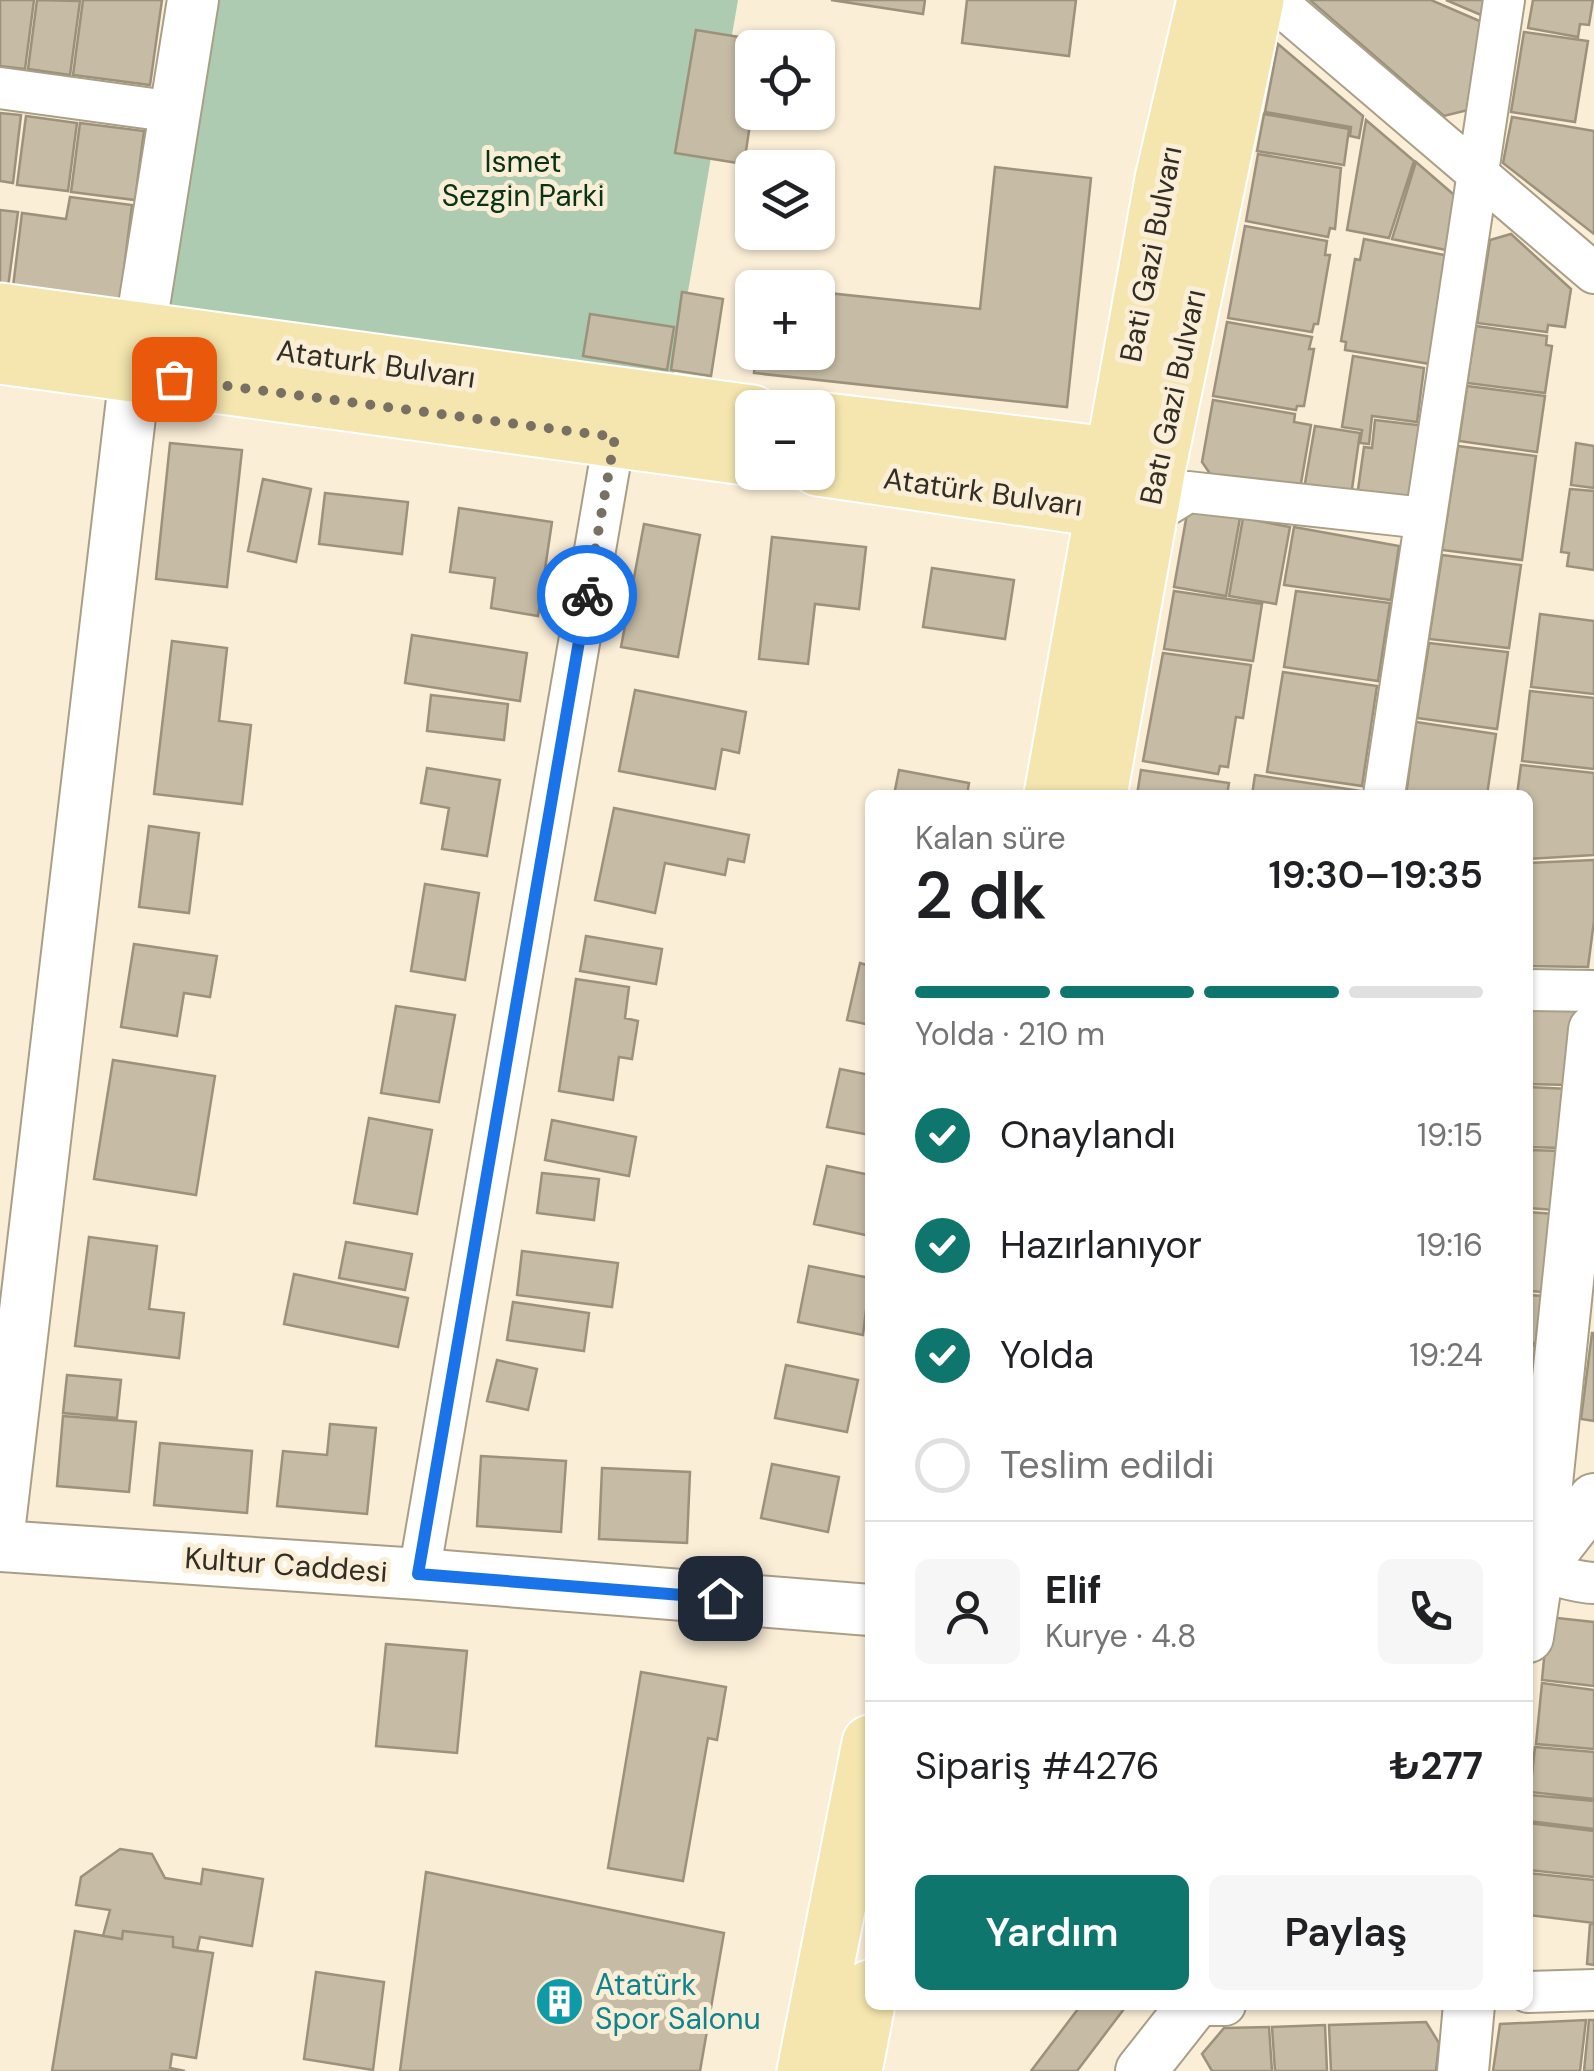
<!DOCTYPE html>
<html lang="tr">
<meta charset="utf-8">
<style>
body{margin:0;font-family:"DM Sans",sans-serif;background:#f6f6f6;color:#202124;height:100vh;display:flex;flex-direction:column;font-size:38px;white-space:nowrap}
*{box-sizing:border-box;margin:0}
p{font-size:32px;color:#757577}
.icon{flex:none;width:55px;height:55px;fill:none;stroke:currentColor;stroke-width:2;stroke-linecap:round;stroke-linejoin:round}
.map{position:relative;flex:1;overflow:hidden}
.drawer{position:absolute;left:865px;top:790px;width:668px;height:1220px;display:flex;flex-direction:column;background:#fff;border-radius:15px;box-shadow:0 2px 8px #0004}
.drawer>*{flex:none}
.fabs{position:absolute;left:735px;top:30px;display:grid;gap:20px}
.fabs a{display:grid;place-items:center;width:100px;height:100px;border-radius:15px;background:#fff;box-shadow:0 2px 8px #0004;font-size:50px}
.pin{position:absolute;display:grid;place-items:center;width:85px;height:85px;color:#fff;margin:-42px;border-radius:20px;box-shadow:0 5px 15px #0006}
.courier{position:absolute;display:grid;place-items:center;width:100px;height:100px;margin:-50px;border:8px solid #1a73e8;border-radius:50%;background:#fff;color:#222;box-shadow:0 2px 12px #0007}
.overview em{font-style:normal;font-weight:600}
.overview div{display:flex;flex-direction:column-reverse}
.overview{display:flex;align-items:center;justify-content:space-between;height:170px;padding:0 50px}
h1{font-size:65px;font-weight:600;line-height:75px}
.bar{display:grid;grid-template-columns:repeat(4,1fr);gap:15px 10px;align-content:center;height:120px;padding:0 50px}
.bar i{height:12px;border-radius:8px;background:#e0e0e0}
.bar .active{background:#0f766e}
.bar p{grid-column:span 4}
.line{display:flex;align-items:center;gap:25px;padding:0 50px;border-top:2px solid #e0e0e0}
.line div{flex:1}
.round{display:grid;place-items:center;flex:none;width:105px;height:105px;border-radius:15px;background:#f6f6f6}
ol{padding:0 50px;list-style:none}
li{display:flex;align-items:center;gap:30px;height:110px}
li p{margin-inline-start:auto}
li .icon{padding:10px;border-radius:50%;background:#0f766e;color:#fff;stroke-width:4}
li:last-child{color:#757577}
li i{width:55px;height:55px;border:5px solid #e0e0e0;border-radius:50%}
.cta{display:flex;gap:20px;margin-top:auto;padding:20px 50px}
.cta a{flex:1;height:115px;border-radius:15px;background:#0f766e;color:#fff;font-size:40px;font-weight:600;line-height:115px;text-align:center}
.cta a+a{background:#f6f6f6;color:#202124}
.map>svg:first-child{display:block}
.green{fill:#accbb1}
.building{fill:#c6bba4;stroke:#9c917b;stroke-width:2.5}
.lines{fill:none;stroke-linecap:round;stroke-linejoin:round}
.minor-casing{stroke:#a99e88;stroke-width:44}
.tertiary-casing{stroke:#a99e88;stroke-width:54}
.primary-casing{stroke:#fff;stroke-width:59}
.minor{stroke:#fff;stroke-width:40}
.tertiary{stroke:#fff;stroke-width:50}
.primary{stroke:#f4e6ae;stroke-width:55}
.done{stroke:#787163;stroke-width:10;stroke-dasharray:0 18}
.route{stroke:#1a73e8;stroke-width:12}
.labels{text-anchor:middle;stroke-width:10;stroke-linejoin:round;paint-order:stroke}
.park-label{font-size:30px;fill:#093316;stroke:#fbeed7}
.street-label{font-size:30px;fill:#322e25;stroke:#fbeed7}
.culture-label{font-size:30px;fill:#0d838f;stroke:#fbeed7;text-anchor:start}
</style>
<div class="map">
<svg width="1594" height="2071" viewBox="0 0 1594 2071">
<rect width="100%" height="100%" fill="#fbeed7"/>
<path class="green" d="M218,0H738L673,379L169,316Z"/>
<path class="building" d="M0,0H34L25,69L0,66Z
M37,0L80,1L70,75L28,69Z
M83,0H162L150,85L73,75Z
M831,0H925L923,14Z
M967,0H1076L1069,56L962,43Z
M1310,0H1431L1482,22L1468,110L1444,116Z
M1446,0H1485L1481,15Z
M1533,0H1593L1589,25L1580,24L1578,37L1528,28Z
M696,30L764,41L763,48H752V111L744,164L675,153Z
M1524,32L1588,41L1575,122L1511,112Z
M1278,44L1363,116L1359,138L1350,136L1351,127L1265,112Z
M0,113L21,115L13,183L0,181Z
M1264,114L1349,129L1344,165L1257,151Z
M26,116L77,123L68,191L17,185Z
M1512,117L1594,131V234L1503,163Z
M1366,120L1414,161L1389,238L1347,230Z
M80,123L144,131L135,200L71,192Z
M1258,154L1341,168L1335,229L1330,228L1328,237L1246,221Z
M1416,162L1460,200L1451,251L1392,239Z
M995,167L1091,178L1067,407L754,373L756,352H818V292L980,309Z
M70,197L132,205L120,301L13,287L22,213L66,219Z
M0,210L18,212L8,287L0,286Z
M1245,226L1327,241L1325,255H1330L1318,324H1314L1312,332L1228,318Z
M1511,234L1571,289L1565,327L1548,325L1547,332L1477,323L1490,240Z
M1364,239L1449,256L1430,364L1345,350L1346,342L1341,341L1355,259L1360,260Z
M682,292L723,299L711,376L671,370Z
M590,314L674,327L667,370L583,356Z
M1227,322L1312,337L1309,349H1314L1304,406H1297L1296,410L1213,396Z
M1476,326L1547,336L1546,345L1552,346L1545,393L1467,383Z
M1353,356L1424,368L1417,422L1372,416L1369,444L1360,443L1362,430L1342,427Z
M1467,386L1545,396L1537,452L1459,441Z
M1213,400L1295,414L1294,422L1311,425L1300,489L1213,478L1202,462Z
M1375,420L1426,426L1416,504L1357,497L1364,447L1372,448Z
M1315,426L1360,433L1351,496L1304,489Z
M170,443L242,450L227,587L156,579Z
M1576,443L1594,446V488L1571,485Z
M1458,446L1536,456L1522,560L1442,550Z
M263,479L311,489L296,562L248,551Z
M1570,489L1594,491V570L1567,566L1569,553L1561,552Z
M325,493L408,502L402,554L319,544Z
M459,508L552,522L538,616L491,608L495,578L450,572Z
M1188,508L1240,518L1226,596L1174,587Z
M1243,518L1290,527L1276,604L1229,596Z
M644,524L700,535L678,657L621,647Z
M1294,527L1399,546L1391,600L1284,585Z
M772,537L866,547L859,609L815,604L808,664L759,659Z
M1442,555L1521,565L1509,648L1429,639Z
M932,568L1014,580L1005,639L923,627Z
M1174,591L1262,604L1253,661L1164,649Z
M1296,591L1390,603L1378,681L1284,667Z
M1540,614L1594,621V694L1531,687Z
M412,635L527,653L520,701L405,683Z
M172,641L227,648L219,721L251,725L242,804L154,794Z
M1429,643L1508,652L1497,729L1417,718Z
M1163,653L1251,665L1243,718L1236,717L1228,767L1220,766L1218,774L1143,761Z
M1283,672L1377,686L1362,786L1267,772Z
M635,690L746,712L739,753L722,749L715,789L619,771Z
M1530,691L1594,698V769L1522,761Z
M431,695L508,704L504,740L427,731Z
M1416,722L1496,734L1487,795H1406Z
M1521,765L1594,773V855L1528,859V795H1517Z
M427,768L500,780L487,856L442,849L449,808L421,803Z
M899,770L969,783L967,795H894Z
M1141,770L1229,783L1227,795H1137Z
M1255,775L1361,791L1360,795H1252Z
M614,808L749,835L744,862L728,859L725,875L665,863L655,913L595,900Z
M149,826L199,833L189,913L139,907Z
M1594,860V921L1588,967L1528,966V863Z
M425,884L479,893L465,980L411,971Z
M586,936L662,949L656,984L580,971Z
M134,944L217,956L210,997L184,993L177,1036L121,1027Z
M860,963L870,966V1025L847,1020Z
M576,979L629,987L625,1018L638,1021L632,1059L619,1057L613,1100L559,1091Z
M396,1006L455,1015L439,1102L381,1093Z
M1528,1006L1580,1007L1569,1085L1528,1084Z
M113,1060L215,1076L196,1195L94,1179Z
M840,1069L870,1075V1135L827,1127Z
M1528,1087L1569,1089L1562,1148L1528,1147Z
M369,1118L432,1130L417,1214L354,1203Z
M552,1120L636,1137L629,1176L545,1160Z
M1528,1150L1562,1151L1555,1210L1528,1208Z
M827,1166L870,1175V1236L814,1224Z
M542,1173L599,1179L594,1220L537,1213Z
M1528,1212L1554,1214L1544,1292L1528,1291Z
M89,1237L157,1246L149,1309L184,1313L179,1358L75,1346Z
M346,1242L412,1254L405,1290L339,1278Z
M522,1251L618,1263L612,1307L517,1295Z
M809,1266L870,1278L863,1335L798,1322Z
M294,1274L408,1298L398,1347L284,1324Z
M1528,1295L1544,1296L1538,1343H1528Z
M513,1302L589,1313L584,1351L507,1340Z
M1592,1333H1594V1421L1581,1419Z
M1528,1345L1538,1346L1532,1389L1528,1388Z
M497,1360L537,1369L528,1410L487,1401Z
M786,1365L858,1380L847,1432L775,1418Z
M67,1375L121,1380L117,1418L63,1413Z
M63,1416L136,1422L129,1492L57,1486Z
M330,1424L376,1428L367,1514L277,1506L283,1451L327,1455Z
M160,1443L252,1451L247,1513L154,1505Z
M481,1456L566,1461L561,1532L477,1526Z
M772,1464L839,1477L828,1532L761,1518Z
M602,1468L690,1472L687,1543L599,1539Z
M1548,1617L1594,1622V1686L1542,1680Z
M386,1644L467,1651L457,1753L376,1746Z
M641,1672L726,1687L717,1740L708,1738L683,1881L608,1868Z
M1542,1683L1594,1690V1749L1536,1744Z
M1535,1747L1594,1752V1799L1530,1792Z
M1530,1795L1594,1801V1829L1528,1821Z
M1528,1823L1594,1831V1877L1528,1870Z
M120,1849L152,1854L165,1878L201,1884L203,1869L263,1879L252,1946L200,1937L197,1951L173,1947V1937L123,1931L122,1939L103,1936L110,1910L76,1905L81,1877Z
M426,1872L724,1933L700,2071H400Z
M1528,1873L1594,1880V1923L1528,1915Z
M1590,1924H1594V1965L1587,1964Z
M75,1931L122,1939L123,1931L173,1937V1947L213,1953L196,2058L172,2054L170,2068L185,2071H52Z
M316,1972L384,1982L373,2070L304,2059Z
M1081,2005H1127L1077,2071H1031Z
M1586,2020L1580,2071H1493L1500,2024Z
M1589,2020H1594V2071H1584Z
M1426,2022L1439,2043L1436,2071H1331L1329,2025Z
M1325,2025L1327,2071H1275L1272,2027Z
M1269,2027L1272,2071H1212L1202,2054L1224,2028Z"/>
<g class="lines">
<defs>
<path id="minor" d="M1274,0L1594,273
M0,88L175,112
M1149,516L1188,492L1424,518
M1384,795L1504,0
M1528,990L1594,991
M1528,1572C1545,1569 1571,1583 1594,1583
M419,1574L618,416
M1528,1992L1594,1990
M1192,2005H1225"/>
<path id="tertiary" d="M0,1524L140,331L193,0
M0,1546L419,1574L870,1610
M1537,1572L1594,1499
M1528,1637L1538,1570L1594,1030
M1141,2071L1193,2005
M1463,2071L1469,2005"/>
<path id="primary" d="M0,311L752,413
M0,356L752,458
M818,420L1152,460
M818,468L1141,515
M1052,795L1163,179L1205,0
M1099,795L1159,461L1256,0
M805,2071L870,1743
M854,2071L870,1988"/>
</defs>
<use href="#minor" class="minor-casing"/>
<use href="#tertiary" class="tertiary-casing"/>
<use href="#primary" class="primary-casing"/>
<use href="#minor" class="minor"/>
<use href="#tertiary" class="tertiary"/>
<use href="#primary" class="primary"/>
</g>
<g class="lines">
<path class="done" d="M174,379L615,437L587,595"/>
<path class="route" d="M587,595L418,1574L720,1598"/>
</g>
<defs>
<symbol id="building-disc" viewBox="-11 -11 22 22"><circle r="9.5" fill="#0f9aa8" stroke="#fbeed7"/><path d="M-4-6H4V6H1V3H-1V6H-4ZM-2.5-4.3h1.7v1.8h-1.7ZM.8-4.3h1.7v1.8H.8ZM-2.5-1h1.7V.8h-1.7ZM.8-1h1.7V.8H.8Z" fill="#fff"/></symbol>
</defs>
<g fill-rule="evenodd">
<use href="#building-disc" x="532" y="1974" width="55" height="55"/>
</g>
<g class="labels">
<g class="park-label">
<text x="523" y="172">Ismet<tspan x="523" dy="34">Sezgin Parki</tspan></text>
</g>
<g class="street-label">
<text transform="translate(1151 254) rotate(-79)" y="10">Bati Gazi Bulvarı</text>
<text transform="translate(376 364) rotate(8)" y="10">Ataturk Bulvarı</text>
<text transform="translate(1173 397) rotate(-78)" y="10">Batı Gazi Bulvarı</text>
<text transform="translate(983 492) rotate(8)" y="10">Atatürk Bulvarı</text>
<text transform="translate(286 1565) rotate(4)" y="10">Kultur Caddesi</text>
</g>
<g class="culture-label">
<text x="595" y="1995">Atatürk<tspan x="595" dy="34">Spor Salonu</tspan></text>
</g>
</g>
</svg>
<div class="fabs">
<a><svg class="icon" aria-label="locate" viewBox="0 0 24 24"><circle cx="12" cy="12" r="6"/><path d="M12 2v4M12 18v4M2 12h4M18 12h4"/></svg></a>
<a><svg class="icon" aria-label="layers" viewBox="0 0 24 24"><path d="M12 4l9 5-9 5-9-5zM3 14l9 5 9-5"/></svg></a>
<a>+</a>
<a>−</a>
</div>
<div class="pin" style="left:174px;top:379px;background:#ea580c"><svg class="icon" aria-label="bag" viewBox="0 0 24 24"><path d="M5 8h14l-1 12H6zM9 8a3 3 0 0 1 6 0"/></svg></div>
<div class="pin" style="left:720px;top:1598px;background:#1f2937"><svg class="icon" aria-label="home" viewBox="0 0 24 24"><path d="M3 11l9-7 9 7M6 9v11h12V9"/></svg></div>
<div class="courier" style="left:587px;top:595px"><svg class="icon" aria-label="bike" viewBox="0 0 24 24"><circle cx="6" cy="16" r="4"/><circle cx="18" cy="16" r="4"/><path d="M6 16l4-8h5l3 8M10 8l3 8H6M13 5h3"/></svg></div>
<section class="drawer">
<div class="overview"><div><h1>2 dk</h1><p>Kalan süre</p></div><em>19:30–19:35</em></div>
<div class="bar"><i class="active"></i><i class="active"></i><i class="active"></i><i></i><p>Yolda · 210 m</p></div>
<ol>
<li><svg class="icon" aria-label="check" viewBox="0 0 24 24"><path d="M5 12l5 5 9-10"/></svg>Onaylandı<p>19:15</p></li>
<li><svg class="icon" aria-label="check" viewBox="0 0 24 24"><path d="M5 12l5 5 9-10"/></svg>Hazırlanıyor<p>19:16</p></li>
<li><svg class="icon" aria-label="check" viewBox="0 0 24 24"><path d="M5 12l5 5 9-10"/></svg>Yolda<p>19:24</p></li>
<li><i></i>Teslim edildi</li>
</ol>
<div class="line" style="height:180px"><a class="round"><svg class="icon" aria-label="person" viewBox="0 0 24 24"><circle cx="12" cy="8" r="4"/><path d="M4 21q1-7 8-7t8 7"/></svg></a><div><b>Elif</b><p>Kurye · 4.8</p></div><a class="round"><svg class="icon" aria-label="phone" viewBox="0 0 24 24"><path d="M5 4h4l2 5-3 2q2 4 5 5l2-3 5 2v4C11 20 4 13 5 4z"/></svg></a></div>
<div class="line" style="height:130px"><div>Sipariş #4276</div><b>₺277</b></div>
<div class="cta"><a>Yardım</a><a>Paylaş</a></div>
</section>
</div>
